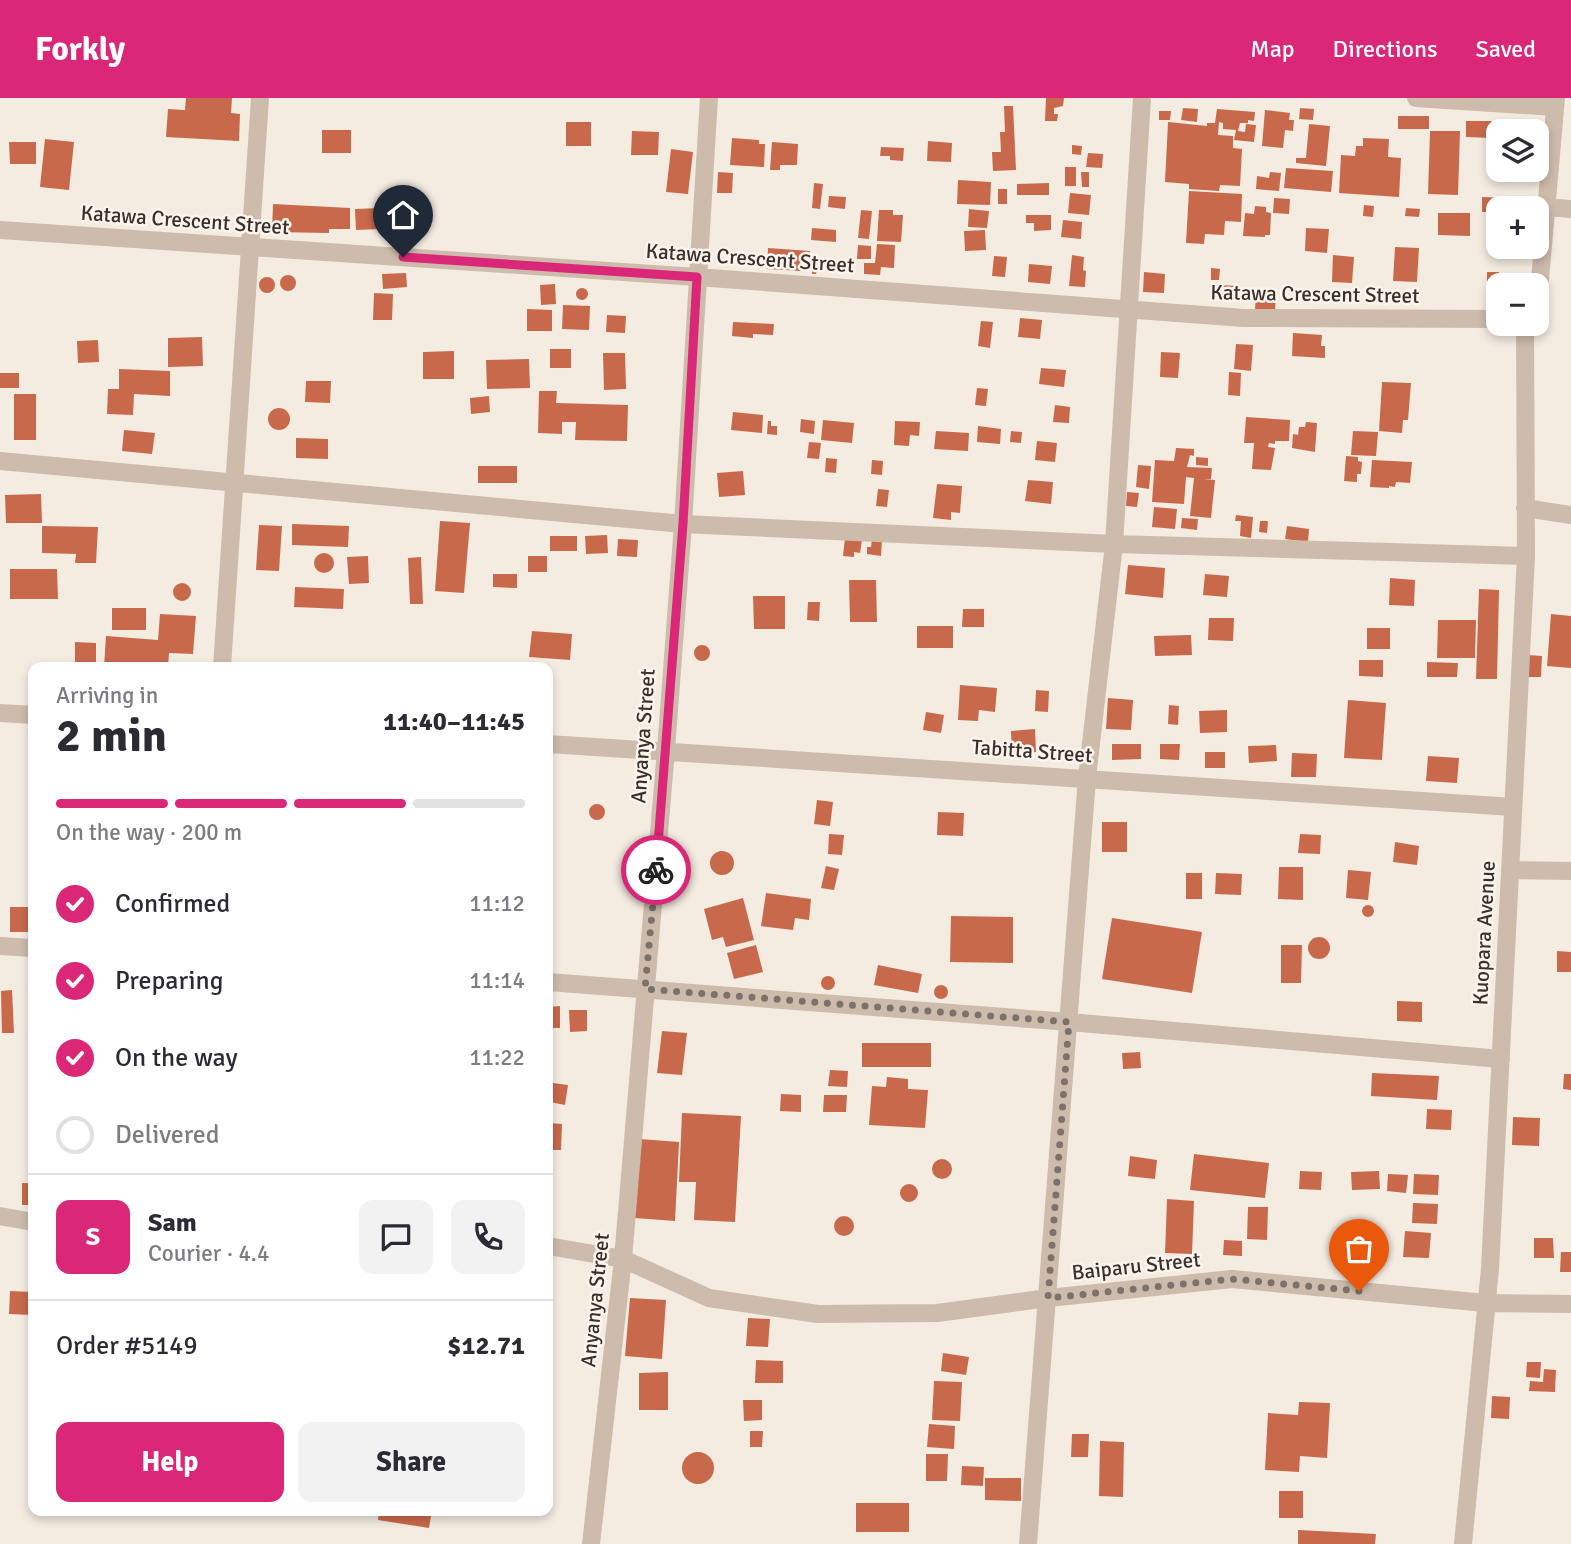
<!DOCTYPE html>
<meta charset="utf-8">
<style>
body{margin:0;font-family:Signika,sans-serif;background:#f2f2f3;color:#2b2b33;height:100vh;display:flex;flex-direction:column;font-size:26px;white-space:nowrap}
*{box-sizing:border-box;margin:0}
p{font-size:23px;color:#7c7c81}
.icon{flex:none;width:38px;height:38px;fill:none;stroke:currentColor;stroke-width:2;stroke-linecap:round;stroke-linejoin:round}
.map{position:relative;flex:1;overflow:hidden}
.details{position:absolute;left:28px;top:564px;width:525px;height:854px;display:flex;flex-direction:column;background:#fff;border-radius:14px;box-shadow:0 4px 10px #0003}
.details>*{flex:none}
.fabs{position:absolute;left:1486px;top:21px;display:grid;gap:14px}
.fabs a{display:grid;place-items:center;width:63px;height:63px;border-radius:14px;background:#fff;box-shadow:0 4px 10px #0003;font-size:35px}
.pin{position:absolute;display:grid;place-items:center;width:60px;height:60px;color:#fff;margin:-72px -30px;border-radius:50% 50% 50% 0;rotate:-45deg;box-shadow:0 0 7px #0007}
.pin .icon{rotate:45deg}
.courier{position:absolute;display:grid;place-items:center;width:70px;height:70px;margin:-35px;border:5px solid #db2777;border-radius:50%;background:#fff;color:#222;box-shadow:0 2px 9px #0007}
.headline em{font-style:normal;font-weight:700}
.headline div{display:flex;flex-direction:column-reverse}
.headline{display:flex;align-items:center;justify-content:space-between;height:119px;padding:0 28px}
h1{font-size:46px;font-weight:700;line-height:52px}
.bar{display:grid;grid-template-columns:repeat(4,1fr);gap:10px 7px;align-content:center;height:84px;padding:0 28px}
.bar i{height:9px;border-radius:5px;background:#e1e1e2}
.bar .active{background:#db2777}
.bar p{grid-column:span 4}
.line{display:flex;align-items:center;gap:18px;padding:0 28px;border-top:2px solid #e1e1e2}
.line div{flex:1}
.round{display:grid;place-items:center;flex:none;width:74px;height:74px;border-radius:14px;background:#f2f2f3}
ol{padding:0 28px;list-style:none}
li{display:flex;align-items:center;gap:21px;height:77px}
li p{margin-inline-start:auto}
li .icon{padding:7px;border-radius:50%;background:#db2777;color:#fff;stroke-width:4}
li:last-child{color:#7c7c81}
li i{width:38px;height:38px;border:4px solid #e1e1e2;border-radius:50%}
.action{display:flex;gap:14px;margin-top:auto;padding:14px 28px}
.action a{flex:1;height:80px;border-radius:14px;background:#db2777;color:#fff;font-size:28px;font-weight:700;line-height:80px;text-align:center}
.action a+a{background:#f2f2f3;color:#2b2b33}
header{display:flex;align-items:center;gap:42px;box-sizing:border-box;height:98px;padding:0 35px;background:#db2777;color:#fff}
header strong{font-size:33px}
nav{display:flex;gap:38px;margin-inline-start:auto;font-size:24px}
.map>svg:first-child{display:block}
.building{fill:#c8694b}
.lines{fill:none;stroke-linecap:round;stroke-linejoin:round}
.minor{stroke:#cdbbac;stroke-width:18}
.done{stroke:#7c716b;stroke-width:7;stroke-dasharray:0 12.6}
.route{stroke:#db2777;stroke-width:9}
.labels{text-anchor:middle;stroke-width:5;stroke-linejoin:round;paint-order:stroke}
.street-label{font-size:21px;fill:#3b302b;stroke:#fbf5ee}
</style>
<header>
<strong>Forkly</strong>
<nav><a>Map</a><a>Directions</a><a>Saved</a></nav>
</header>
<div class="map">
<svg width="1571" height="1446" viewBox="0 0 1571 1446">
<rect width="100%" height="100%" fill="#f4ebe1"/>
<path class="building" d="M186,0H232L231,15L240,16L239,43L166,39L168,11L185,12Z
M1046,0H1064L1063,8L1054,10V16H1058L1057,23H1045Z
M1004,8H1013L1016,72L993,73L992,54H1001L1000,34H1005Z
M1183,10L1198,11L1197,24L1181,22Z
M1300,10L1314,11L1313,22L1299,21Z
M1217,11L1255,14L1254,23L1248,22V25H1240L1238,33L1245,34L1246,26L1256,27L1254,44L1234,42L1236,32L1223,31V25L1219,24L1218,37L1233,38V50L1242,51L1240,88L1220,87L1219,93L1189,91V86L1165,84L1168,24L1207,28V25H1215Z
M1265,12L1290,15L1289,22H1294L1293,33L1285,32L1283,50L1262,48Z
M1159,13H1171L1170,22H1159Z
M1398,18H1429V31H1398Z
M1466,23H1492V40L1466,39Z
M566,24H591V48H566Z
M1309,26L1330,28L1326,68L1296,65V60H1306Z
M1507,26H1519V33H1507Z
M322,32H351V55H322Z
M632,33L659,34L658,57H631Z
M1430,33H1460L1458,97L1428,96Z
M732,40L759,42V46H765L764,69L730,67Z
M1363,40L1389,41L1388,59L1401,60L1399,99L1339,95L1341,57L1355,58L1356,48H1363Z
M45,41L74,44L69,92L40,89Z
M928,43L952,45L951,64L927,63Z
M9,44H36V66H10Z
M772,44L798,46L797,67H780V72H770Z
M1072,47L1082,48L1081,57L1072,56Z
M881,49L904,50L903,63L890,62V58H880Z
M671,51L693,54L688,96L666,94Z
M1088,55L1103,56L1102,70L1086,69Z
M1065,69H1076V88H1065Z
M1286,70L1333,73L1331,94L1284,90Z
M718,74L733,75L732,95H717Z
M1081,74H1089V89H1082Z
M1270,74L1281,75L1279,93L1256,91L1257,78L1269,80Z
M958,82L991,84L990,107L957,106Z
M814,85L823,86L820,111L812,110Z
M1049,85V97H1017V86Z
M998,91H1007V106H998Z
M1189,93L1242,96L1241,124L1225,123L1224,137L1205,136L1204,146L1186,145Z
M1070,95L1091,97L1089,117L1068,115Z
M829,98L846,99L845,111L828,109Z
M1482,99L1507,100L1506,110H1498V114H1482Z
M1274,100L1290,101L1289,116L1273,115Z
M401,105L432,109L430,129L398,126Z
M273,106L350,110V131H329V135L272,134Z
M1364,107L1374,108L1373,119L1363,118Z
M1255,108L1266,109V114L1271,115L1270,137H1265V139L1243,138L1245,115L1254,116Z
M381,110V131L356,132L355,111Z
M1406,110L1420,111L1419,119L1405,118Z
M969,111L989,113L987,130L968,129Z
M861,112L872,113L869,141L858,140Z
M879,112H893V117H903L901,144L877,143Z
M1438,115H1470V138L1438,137Z
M1026,117H1051V132L1034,133V125H1026Z
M1063,122L1082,124L1081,141L1061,139Z
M812,130L836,132V144L811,142Z
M1306,130L1329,131L1327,155L1305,153Z
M985,132L986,152L965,153L964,133Z
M877,146L895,147L894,170L881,169L880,177L864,176V165H875Z
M858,147L871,148V161H857Z
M1395,149L1419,150L1417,184L1393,183Z
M768,150L810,153L809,169L801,168V173L767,171Z
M1072,157L1084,159L1083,172L1086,173L1085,189L1069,188Z
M1333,157L1354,159L1352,185L1332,184Z
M994,158L1007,159L1005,179L992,178Z
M813,163H820V172H817L816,176H812Z
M1029,166L1052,168L1050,186L1028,184Z
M1211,170L1220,171L1219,182H1211Z
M1144,174L1165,176L1164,195L1143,194Z
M1487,174H1499V186H1487Z
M406,175L407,189L383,191L382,176Z
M280 185a8 8 0 1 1 16 0a8 8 0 1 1-16 0Z
M259 187a8 8 0 1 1 16 0a8 8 0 1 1-16 0Z
M555,186L556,206L541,207L540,187Z
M1218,187L1240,188L1239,199L1217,198Z
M576 196a6 6 0 1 1 12 0a6 6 0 1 1-12 0Z
M374,195L393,196L392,222H373Z
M1256,195L1276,197L1275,213L1255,212Z
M563,207L590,208L589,232L562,231Z
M527,211L552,212V233H527Z
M607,217L626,218L625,235L606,234Z
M1020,220L1042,222L1040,241L1018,239Z
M981,223L993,224L990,250L978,248Z
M733,224L774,226L773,237L753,236V240L732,238Z
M1293,235L1322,237L1321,248H1325V260L1292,258Z
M202,239L203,268L168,269V240Z
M98,242L99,264L78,265L77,243Z
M1236,246L1253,247L1251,273L1234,271Z
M550,251H571V270H550Z
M454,253V281H423V254Z
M1161,254L1180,255L1178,280L1160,279Z
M603,255H625L626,291L604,292Z
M529,261L530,290L487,291L486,262Z
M1041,270L1066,272L1064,289L1039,286Z
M119,271L170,273V298L134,296L133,317L107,316L108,291H119Z
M1229,274L1241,275L1240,298L1228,297Z
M0,275H19V290H0Z
M306,283H331L330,305L305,304Z
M1382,284L1411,285L1408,322H1403L1402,335L1379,333Z
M977,290L988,291L986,308L975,307Z
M539,293H557L556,305L628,307L627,343L575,342L576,324H562V336L538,335Z
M14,296H36V342H14Z
M489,298L490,314L471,316L470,300Z
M1055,307L1070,309L1069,325L1053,324Z
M268 321a11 11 0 1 1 22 0a11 11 0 1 1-22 0Z
M733,314L763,317L762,335L731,332Z
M1246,319L1290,322L1289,343H1275V346L1269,345L1268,349L1275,350L1271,372L1252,371L1254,345H1244Z
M801,321L815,323L814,336L800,334Z
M823,322L854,325L852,345L821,342Z
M768,323H771V328H777V337L767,336Z
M895,323L920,324L919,338L910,337L909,348L894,347Z
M1306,324L1317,325L1315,354L1292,350L1293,336L1298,337L1299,329H1305Z
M978,328L1001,331L1000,346L977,344Z
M124,332L155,335L152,356L122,353Z
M936,333L969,335L968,353L934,351Z
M1011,333L1022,334L1021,345L1010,344Z
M1353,333L1378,334L1376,358L1351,357Z
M296,340L328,341V361L296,360Z
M1037,343L1057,345L1055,364L1035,362Z
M809,344L821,345L819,361L807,360Z
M1176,350L1194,351V358L1190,357L1187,369L1212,370L1211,381H1204L1215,382L1211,420L1190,418L1194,380L1186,379L1184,406L1152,404L1155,362L1174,363Z
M1346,358L1358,359V363L1362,364L1361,376H1357V384L1344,383Z
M1196,359L1208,360V368L1196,367Z
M826,360L837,361L836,375L825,374Z
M872,362L883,363L882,377L871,376Z
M1372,362L1412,364L1410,385L1396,384L1395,389L1389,388V390L1370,389Z
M1138,367L1151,368L1149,391L1136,389Z
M478,368H517V385H478Z
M743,373L745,397L719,399L717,375Z
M1028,382L1053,384L1051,406L1025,403Z
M937,386L962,388L960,415L951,414V422L933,420Z
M878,391L889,392L887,409L876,408Z
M1127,394L1139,395L1137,409L1126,408Z
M41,396L42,425H6L5,397Z
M1154,409L1177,411L1175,431L1152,429Z
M1236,417L1253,419L1251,440L1240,438L1241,423H1235Z
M1182,420L1198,421L1197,432L1181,430Z
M440,423L470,425L464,495L435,493Z
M1260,423H1268L1267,435L1259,434Z
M292,426L349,428L348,449L292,447Z
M259,427L282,428L279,473L256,472Z
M42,428L98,429L96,465H75L76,456L42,455Z
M1287,428L1309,431L1308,444L1285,441Z
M607,437L608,455L586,456L585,438Z
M550,438H577V453H550Z
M845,440L862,442L860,455L854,454V459L843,458Z
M618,441L638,442L637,459L617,458Z
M872,441L882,442L881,458L867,456V449H871Z
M314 465a10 10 0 1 1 20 0a10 10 0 1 1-20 0Z
M368,458L369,485L349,486L347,459Z
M528,458H547V474H528Z
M421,459L423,506H410L408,460Z
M1128,467L1165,470L1163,500L1125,496Z
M10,471H57L58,501H10Z
M493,476H517V490L493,489Z
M1205,476L1229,478L1227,499L1203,497Z
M1390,480L1415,482L1414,508L1389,507Z
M849,482H876L877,524H850Z
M173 494a9 9 0 1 1 18 0a9 9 0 1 1-18 0Z
M295,489L344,491L343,511L294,509Z
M1479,491L1499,492L1497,581H1476Z
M753,498H785V531H754Z
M808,504H820L819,523L807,522Z
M112,510H146V532H112Z
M963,511H984V529H962Z
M160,516L196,518L193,556L169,555L168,569H104L106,538L158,542Z
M1551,516L1571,518V570L1547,568Z
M1209,520H1234L1233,543L1208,542Z
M1438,522H1476L1475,560H1437Z
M917,528H953V550H917Z
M1367,530H1390V551H1367Z
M532,533L572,536L570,562L529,559Z
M1191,537L1192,557L1155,558L1154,538Z
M75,544L96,545V569H75Z
M694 555a8 8 0 1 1 16 0a8 8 0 1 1-16 0Z
M1528,557L1542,558L1541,579H1527Z
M1359,562H1383V579L1359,578Z
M1427,564L1458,565L1457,579H1427Z
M960,587L997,590L995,614L979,612L978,623L958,622Z
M1036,592L1049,593L1048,614L1035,613Z
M1108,600L1133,602L1131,632L1106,631Z
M1348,602L1386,605L1382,662L1344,660Z
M1169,607L1179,608L1178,627L1168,626Z
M1227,612V634L1200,635L1199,613Z
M926,614L944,617L941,635L923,632Z
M1035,631L1036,654L1012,656L1011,633Z
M1112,646H1141V661L1112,662Z
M1160,646H1180L1179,662L1160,661Z
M1276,647L1277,663L1249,665L1248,648Z
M1205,654H1225V670H1205Z
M1292,655L1317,656L1316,679H1291Z
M1428,658L1459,660L1457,685L1426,683Z
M817,702L833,704L830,728L814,726Z
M589 714a8 8 0 1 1 16 0a8 8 0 1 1-16 0Z
M938,714L964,715L963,738L937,737Z
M1102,724H1127V754H1102Z
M829,736L844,737L842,757L828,756Z
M1300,736L1321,737L1320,756L1298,755Z
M1395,744L1419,748L1417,767L1393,764Z
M710 765a12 12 0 1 1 24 0a12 12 0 1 1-24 0Z
M826,768L839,771L834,792L821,790Z
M1279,769H1303V802L1278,801Z
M1348,772L1371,774L1368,802L1346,800Z
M1186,775H1202V801H1186Z
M1216,775L1242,776L1241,797L1215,796Z
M766,795L811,801L809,822L795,820L793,832L761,828Z
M743,800L754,842L726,849L723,839L712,842L704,811Z
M1362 813a6 6 0 1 1 12 0a6 6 0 1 1-12 0Z
M10,809H33V834H10Z
M951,818L1013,819V865L950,864Z
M1112,820L1202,834L1192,895L1102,881Z
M1308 850a11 11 0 1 1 22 0a11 11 0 1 1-22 0Z
M756,847L763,874L734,881L727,855Z
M1281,847H1302L1301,885H1281Z
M1557,853L1571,854V874H1557Z
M878,867L922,876L918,895L874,887Z
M821 885a7 7 0 1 1 14 0a7 7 0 1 1-14 0Z
M934 894a7 7 0 1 1 14 0a7 7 0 1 1-14 0Z
M12,892L14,935H2L1,893Z
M1397,903L1422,904V924L1397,923Z
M560,908V930H548V909Z
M569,912H587V933L570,934Z
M662,933L687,935L682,977L657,975Z
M862,945H931V969H862Z
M1140,954L1141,970L1123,971L1122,955Z
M830,972L848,973L847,989L828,988Z
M1372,975L1439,978L1437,1002L1371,998Z
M1564,976H1571V992L1563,991Z
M887,979L908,981V991L928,992L925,1030L869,1027L872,988L886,989Z
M553,985L568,987L565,1007L550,1004Z
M781,996L801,997V1014L780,1013Z
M824,997H847L846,1014H823Z
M1427,1011L1452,1012L1451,1032L1426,1031Z
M682,1015L741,1018L735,1124L694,1122L696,1084H679Z
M1513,1019L1540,1020L1539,1048L1512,1047Z
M548,1025L562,1026L561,1052H548Z
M640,1041L679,1044L675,1123L635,1120Z
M1194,1056L1269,1065L1265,1100L1190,1092Z
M1130,1058L1157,1062L1155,1081L1128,1078Z
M932 1071a10 10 0 1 1 20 0a10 10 0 1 1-20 0Z
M1300,1073L1322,1074L1321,1092L1299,1091Z
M1379,1073L1380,1091L1352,1092L1351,1074Z
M1388,1076L1408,1077L1406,1095L1387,1093Z
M1414,1076L1439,1077L1438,1097L1413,1096Z
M22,1085H33V1107H22Z
M900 1095a9 9 0 1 1 18 0a9 9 0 1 1-18 0Z
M1167,1101L1194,1103L1192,1156L1165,1155Z
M1413,1105L1438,1106L1437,1126L1412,1125Z
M1248,1109H1268L1267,1142L1247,1141Z
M834 1128a10 10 0 1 1 20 0a10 10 0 1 1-20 0Z
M1405,1133L1431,1135L1429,1160L1403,1159Z
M1534,1140H1553L1554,1160H1534Z
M1224,1142L1242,1143V1158L1223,1157Z
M1561,1154H1571V1174H1560Z
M10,1193L33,1194V1217L9,1216Z
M630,1200L666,1202L662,1261L625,1258Z
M748,1220L770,1221L768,1249L746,1248Z
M943,1255L969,1259L966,1277L941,1273Z
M756,1262L783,1263V1285H755Z
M1527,1264H1541L1540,1280L1526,1279Z
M1544,1271L1556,1272L1555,1294L1529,1293L1530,1283L1543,1284Z
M668,1274V1312H639V1275Z
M934,1283L962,1284L960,1323L932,1322Z
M1492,1298L1510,1299L1509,1321L1491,1320Z
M743,1302H762V1322L744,1323Z
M1299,1304L1330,1305L1327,1360L1300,1358L1299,1374L1265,1372L1268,1315L1298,1317Z
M929,1326L955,1328L954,1351L927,1349Z
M750,1333H763L762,1349H750Z
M1072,1336H1089L1088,1359H1071Z
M1100,1343L1124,1344L1123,1399L1099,1398Z
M682 1370a16 16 0 1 1 32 0a16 16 0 1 1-32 0Z
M926,1356H948L947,1383H926Z
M962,1368L984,1369L983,1388L961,1387Z
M985,1380H1021V1403L985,1402Z
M1279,1393H1303V1420H1279Z
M856,1405H909V1434H856Z
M379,1412H432L429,1430L378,1422Z
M1298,1432L1376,1436L1375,1446H1298Z"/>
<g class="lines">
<path class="minor" d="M1416,0L1555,9
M1546,109L1571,111
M0,132L697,179L1244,220L1498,221
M1536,198L1539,193L1556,0
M0,363L683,426L1114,446L1526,458
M1525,410L1571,417
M222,569L260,0
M0,615L33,617
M548,646L1513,709
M1510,772L1571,773
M0,848L33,850
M548,884L1069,924L1501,961
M0,1118L33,1124
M548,1148L623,1161L709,1200L818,1216L937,1215L1048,1200L1232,1181L1486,1205L1571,1206
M591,1446L623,1161L666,652L683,426L709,0
M1028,1446L1087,680L1114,446L1142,0
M1463,1446L1490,1171L1526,458L1525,226"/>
</g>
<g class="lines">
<path class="done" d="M656,772L645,891L1069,924L1048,1200L1232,1181L1359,1193"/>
<path class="route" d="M403,159L697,179L683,426L656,772"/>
</g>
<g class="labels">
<g class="street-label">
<text transform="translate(185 122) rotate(4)" y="7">Katawa Crescent Street</text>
<text transform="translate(750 160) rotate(4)" y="7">Katawa Crescent Street</text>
<text transform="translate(1315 196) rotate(1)" y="7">Katawa Crescent Street</text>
<text transform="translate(643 638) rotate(-86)" y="7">Anyanya Street</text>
<text transform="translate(1032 653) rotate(4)" y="7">Tabitta Street</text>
<text transform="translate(1484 835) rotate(-87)" y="7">Kuopara Avenue</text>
<text transform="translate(1136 1168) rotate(-6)" y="7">Baiparu Street</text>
<text transform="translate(595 1202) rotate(-84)" y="7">Anyanya Street</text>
</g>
</g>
</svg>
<div class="fabs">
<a><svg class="icon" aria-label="layers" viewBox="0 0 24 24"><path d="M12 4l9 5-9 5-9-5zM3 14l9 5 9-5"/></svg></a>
<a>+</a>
<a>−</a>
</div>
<div class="pin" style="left:1359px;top:1193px;background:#ea580c"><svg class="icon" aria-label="bag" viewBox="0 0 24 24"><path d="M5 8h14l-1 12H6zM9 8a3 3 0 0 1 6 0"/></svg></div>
<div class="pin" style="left:403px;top:159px;background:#1f2937"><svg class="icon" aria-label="home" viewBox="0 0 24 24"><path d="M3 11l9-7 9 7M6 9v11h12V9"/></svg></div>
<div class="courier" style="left:656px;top:772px"><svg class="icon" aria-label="bike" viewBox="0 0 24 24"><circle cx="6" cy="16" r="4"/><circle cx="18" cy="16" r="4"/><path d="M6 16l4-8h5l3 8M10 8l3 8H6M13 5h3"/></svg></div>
<section class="details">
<div class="headline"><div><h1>2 min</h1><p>Arriving in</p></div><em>11:40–11:45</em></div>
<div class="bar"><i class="active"></i><i class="active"></i><i class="active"></i><i></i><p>On the way · 200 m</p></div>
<ol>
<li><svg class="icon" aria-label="check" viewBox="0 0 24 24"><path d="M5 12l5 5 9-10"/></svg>Confirmed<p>11:12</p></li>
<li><svg class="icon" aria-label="check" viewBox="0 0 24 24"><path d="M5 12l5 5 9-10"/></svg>Preparing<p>11:14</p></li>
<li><svg class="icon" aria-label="check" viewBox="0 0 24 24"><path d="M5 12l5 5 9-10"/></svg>On the way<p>11:22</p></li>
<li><i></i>Delivered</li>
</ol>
<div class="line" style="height:126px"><b class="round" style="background:#db2777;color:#fff">S</b><div><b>Sam</b><p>Courier · 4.4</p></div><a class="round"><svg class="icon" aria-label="chat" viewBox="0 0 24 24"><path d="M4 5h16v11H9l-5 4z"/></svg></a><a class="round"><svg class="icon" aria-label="phone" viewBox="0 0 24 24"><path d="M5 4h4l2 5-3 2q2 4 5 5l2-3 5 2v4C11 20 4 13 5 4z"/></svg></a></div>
<div class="line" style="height:91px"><div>Order #5149</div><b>$12.71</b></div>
<div class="action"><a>Help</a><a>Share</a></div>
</section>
</div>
